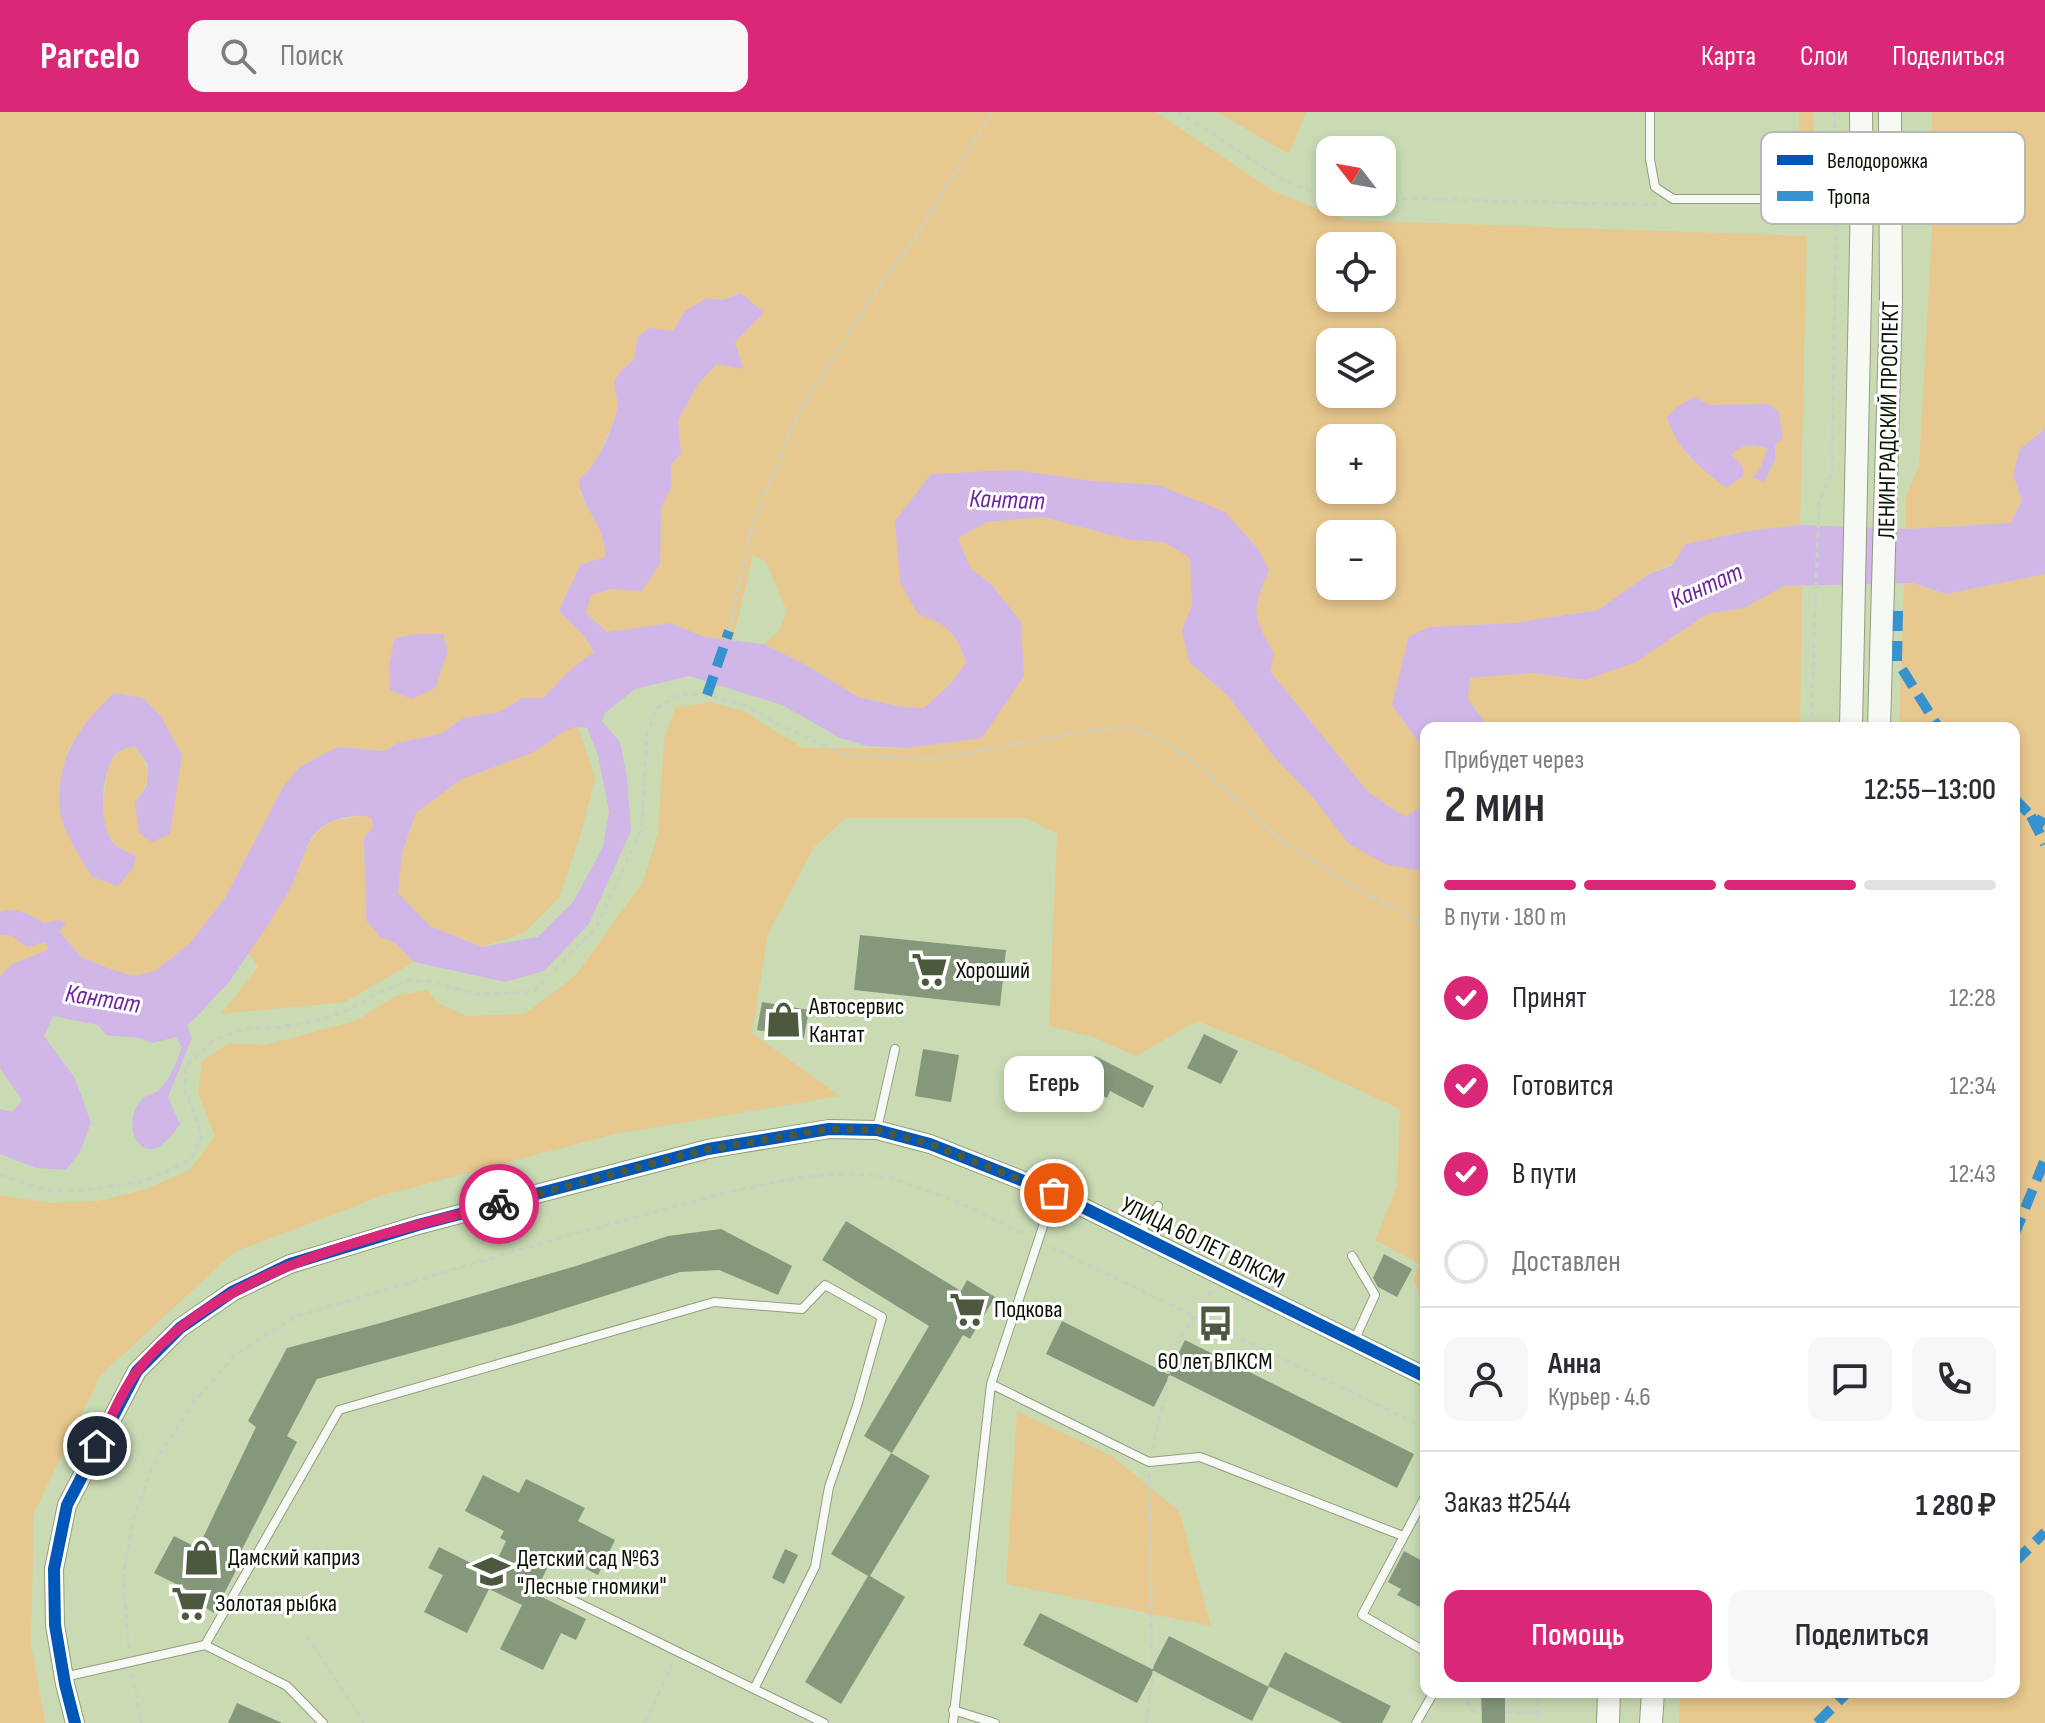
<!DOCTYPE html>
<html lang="ru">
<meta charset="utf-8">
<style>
body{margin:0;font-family:"Sofia Sans Condensed",sans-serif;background:#f7f7f7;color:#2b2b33;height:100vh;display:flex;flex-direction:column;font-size:30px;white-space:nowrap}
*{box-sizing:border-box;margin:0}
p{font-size:26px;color:#7c7c81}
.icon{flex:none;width:44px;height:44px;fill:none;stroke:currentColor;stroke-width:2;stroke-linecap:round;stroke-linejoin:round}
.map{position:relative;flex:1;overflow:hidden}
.sheet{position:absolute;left:1420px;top:610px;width:600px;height:976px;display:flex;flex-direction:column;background:#fff;border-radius:16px;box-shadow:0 4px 12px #0003}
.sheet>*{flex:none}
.needle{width:52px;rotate:301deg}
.controls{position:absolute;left:1316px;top:24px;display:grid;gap:16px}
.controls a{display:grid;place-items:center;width:80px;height:80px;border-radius:16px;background:#fff;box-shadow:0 4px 12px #0003;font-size:40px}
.pin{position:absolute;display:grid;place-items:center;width:68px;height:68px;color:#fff;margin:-34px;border:4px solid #fff;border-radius:50%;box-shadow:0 2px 8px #0007}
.courier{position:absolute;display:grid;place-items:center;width:80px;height:80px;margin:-40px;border:6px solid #db2777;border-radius:50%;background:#fff;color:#222;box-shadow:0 2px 10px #0007}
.bubble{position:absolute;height:56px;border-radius:16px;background:#fff;box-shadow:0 4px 12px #0003;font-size:26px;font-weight:600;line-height:56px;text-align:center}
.head em{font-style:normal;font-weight:600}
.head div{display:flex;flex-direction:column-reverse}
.head{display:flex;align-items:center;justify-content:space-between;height:136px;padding:0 24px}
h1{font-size:52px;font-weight:600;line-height:60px}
.bar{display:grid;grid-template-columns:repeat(4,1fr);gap:12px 8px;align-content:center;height:96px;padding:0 24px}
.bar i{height:10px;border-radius:6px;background:#e1e1e2}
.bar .active{background:#db2777}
.bar p{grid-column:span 4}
.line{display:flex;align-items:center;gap:20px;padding:0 24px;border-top:2px solid #e1e1e2}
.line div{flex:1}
.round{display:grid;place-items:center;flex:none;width:84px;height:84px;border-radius:16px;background:#f7f7f7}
ol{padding:0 24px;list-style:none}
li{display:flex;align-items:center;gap:24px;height:88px}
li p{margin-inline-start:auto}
li .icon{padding:8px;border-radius:50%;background:#db2777;color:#fff;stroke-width:4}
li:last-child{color:#7c7c81}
li i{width:44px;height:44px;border:4px solid #e1e1e2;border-radius:50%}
.action{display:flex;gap:16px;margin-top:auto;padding:16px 24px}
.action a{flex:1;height:92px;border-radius:16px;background:#db2777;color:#fff;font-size:32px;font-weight:600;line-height:92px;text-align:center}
.action a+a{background:#f7f7f7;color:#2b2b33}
header{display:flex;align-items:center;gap:48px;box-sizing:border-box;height:112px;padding:0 40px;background:#db2777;color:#fff}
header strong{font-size:38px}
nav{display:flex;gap:44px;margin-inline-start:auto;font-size:28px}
.search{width:560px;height:72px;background:#f7f7f7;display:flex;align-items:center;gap:20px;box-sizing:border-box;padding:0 28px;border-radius:16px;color:#7c7c81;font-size:30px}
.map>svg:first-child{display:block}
.green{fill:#e7c88e;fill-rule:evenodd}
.water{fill:#d0b7e7;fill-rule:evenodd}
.building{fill:#85987c}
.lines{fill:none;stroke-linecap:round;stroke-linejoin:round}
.service-casing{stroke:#919e7f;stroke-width:10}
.tertiary-casing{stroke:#919e7f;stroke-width:20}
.secondary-casing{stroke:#919e7f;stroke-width:24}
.path{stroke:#cad0c3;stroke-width:3;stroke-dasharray:6 4;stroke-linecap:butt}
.service{stroke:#f7faf4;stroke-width:8}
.tertiary{stroke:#f7faf4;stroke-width:18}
.secondary{stroke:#f7faf4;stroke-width:22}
.quiet{stroke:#3792d0;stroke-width:10;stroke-dasharray:20 10;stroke-linecap:butt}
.cycleway-casing{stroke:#fff;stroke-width:17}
.cycleway{stroke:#0057b8;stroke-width:12}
.done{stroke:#4d593f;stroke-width:8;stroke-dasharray:0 14.4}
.route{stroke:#db2777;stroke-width:10}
.labels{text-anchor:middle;stroke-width:6;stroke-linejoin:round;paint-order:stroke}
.street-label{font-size:24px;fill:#0a1300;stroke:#fff}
.poi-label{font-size:24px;fill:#0a1300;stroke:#fff;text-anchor:start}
.water-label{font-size:26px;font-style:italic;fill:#6d259f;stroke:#fff}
.key{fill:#fff;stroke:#b6b8b2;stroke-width:2}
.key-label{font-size:22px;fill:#0a1300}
</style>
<header>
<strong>Parcelo</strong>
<div class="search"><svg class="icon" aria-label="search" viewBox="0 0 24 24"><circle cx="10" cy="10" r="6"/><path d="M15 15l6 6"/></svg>Поиск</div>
<nav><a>Карта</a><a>Слои</a><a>Поделиться</a></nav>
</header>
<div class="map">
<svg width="2045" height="1611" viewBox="0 0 2045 1611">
<rect width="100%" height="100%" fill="#cadbb4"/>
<path class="green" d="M0,0H1156L1273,79L1347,108L1807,124L1800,413L1748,419L1649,462L1598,498L1514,511L1430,515L1392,593L1426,641V692L1405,705L1368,680L1270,559L1274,542C1252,502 1251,500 1269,458L1158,373L931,362L918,502C947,512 958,522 966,552L950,572L924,596L901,595L858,585L806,553L763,532L778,520L787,499L766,450L753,443L733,528L705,525L670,511L607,520L586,501L591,483L611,477L641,479L659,414L661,396L672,373L671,353L681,341L678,308L698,272L717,252L743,257L735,231L741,181L685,199L673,219L638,225L634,248L621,258L618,299L592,358L579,380L606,428L605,445L580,453C574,469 565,482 559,499L585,525L594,540L572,556L543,586H522L500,600L463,606L441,622L400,630L384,639L337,635L283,675L225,786L189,832L155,859L133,864L108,856L81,845L59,819L65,812C59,812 50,813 45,811C30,807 19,792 0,800ZM1330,134H1382V186H1330ZM1330,230H1382V282H1330ZM1694,285L1709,293L1768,292C1774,328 1780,335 1764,369L1753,364L1761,355L1768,336C1729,327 1730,344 1726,376L1687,343ZM1330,326H1382V378H1330ZM1330,422H1382V474H1330ZM115,581L143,586L161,604L182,643L176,674L135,691C151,666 152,659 135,634L118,639L107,656L103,697L105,718L115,733L92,765L60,701L63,664L68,637Z
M1217,0H1306L1289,42Z
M1799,0H1813L1815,62L1801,63Z
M1932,0H2045V317L2040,319L2013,363L2022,387L2011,411L1906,417V384L1919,354L1933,99Z
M1042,405L1131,428L1164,430L1190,446L1192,494L1182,518L1189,550L1228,584L1274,645L1310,682L1421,759L1426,757V1189L1422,1188L1414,1168L1419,1152L1375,1128L1397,1075L1400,997L1274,939L1197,909L1136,944L1093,925L1049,914L1057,722L1026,706H846L814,735L768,822L752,921L840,984L615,1022L384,1083L234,1140L100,1264L34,1401L31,1531L45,1611H0V1083L50,1091L98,1089L143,1078L190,1058L215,1024L198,981L202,949L229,931L265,933L310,921L358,908L395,884L427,878L438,891L467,904L525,902L576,863L643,770L658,720L664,628L675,596L710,590L743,599L803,636H906L982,626L991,472L970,456L957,426L987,410Z
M2045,462V1611H1679L1680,1580H2014V616H1899L1904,472L1913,471L1946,482Z
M1784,474H1802L1800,616H1490L1467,588L1469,566L1533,561L1585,568L1671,527L1707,502L1744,496Z
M578,615L595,665L582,718L559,786L524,821L482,835L430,814L398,781L402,741L416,701L460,668L534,640L566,618Z
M365,703L372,706L373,715L364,726L366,808L380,825L394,830L414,850L345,890L221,902L258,855L248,840L292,772L308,734L319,717L334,709Z
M0,823L12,824L28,835L46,830L48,838L13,852L0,864Z
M1017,1299L1112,1344L1179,1399L1211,1514L1006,1472Z"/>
<path class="water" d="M741,181L764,201L735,230L743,257L717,252L698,272L678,308L681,341L671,353L672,373L661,396L660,452L642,479L611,477L591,483L586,501L607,520L670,511L705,525L763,532L806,553L858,585L901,595L924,596L950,572L966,551C958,522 947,512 918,502L900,470L895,409L931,362L1015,358L1093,369L1158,373L1225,400L1258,437L1269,458C1251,500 1252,502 1274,542L1270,559L1368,680L1405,705L1426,692V757L1422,759L1385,752L1348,731L1310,682L1274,645L1228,584L1189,550L1182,518L1192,493L1190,446L1164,430L1131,428L1042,405L987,410L958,426L970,456L991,472L1021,510L1024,564L982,626L906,636L867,634L840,626L782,593L689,564L635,577L605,601L602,609L620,630L627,665L631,719L589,812L544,859L505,870L414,850L394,830L380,825L366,808L364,726L373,715L372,706C359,700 330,707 319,717C304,732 301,755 292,773C273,808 249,840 227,873C212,885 203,901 187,913L192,926L168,985L180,1012C172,1024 152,1051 137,1029C128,1015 132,994 146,984C150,982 155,981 158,979C170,968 177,949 182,935L176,925L153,931L140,926L106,923L98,913L53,904L44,924L75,966L91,1011L80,1040L66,1058L36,1056L0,1042V997L12,1000L22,988L0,956V864L12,852L48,838L46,830L27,835L12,824L0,823V800C14,794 32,803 44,811L58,808L66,811L59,819L81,845L108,856L133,864L155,859L189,832L225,786L283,675L300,655L337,635L384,639L400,630L441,622L463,606L500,600L522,586H543L572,556L594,540L585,525L559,499C565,482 574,469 580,453L605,445C607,413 580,397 579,367C596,355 610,323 616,302C624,276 598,275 634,248L638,225L649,216L673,219L685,199L706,186L722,188ZM578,615L587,616L598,643L609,700L603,735L573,790L538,825L482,835L430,814L398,781L402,741L416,701L460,668L534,640L566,618Z
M1694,285L1710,293L1768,292L1779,300L1783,326L1775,333V348L1764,370L1753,365L1761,355L1767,336C1751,332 1743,331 1731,343C1740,350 1744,353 1743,364L1726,376C1701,356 1676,337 1667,305L1677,295Z
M2045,317V462L1946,482L1913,471L1784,474L1744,496L1707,502L1636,550L1585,568L1533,561L1470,566L1468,588L1490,616H1426V641L1392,593L1409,524L1430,515L1514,511L1598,498L1649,462L1671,454L1686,432L1748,419L1800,413L1906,417L2011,411L2022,388L2013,363L2020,337Z
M419,522H443L448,539L435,576L412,587L390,578L389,553L395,526Z
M114,581L143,586L161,604L182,643L170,722L152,730L139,721L135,691L147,673L148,653L135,634C129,636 121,637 117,641C100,657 98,714 114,732C119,737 129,740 136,744L134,755L118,774L92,765C82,748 62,718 60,699C55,647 79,614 114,581Z"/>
<path class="building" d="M860,823L1006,838L1000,894L854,878Z
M762,890L809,898L804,926L757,918Z
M1204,922L1238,939L1221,972L1187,956Z
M923,937L959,943L951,990L915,984Z
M1095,944L1154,974L1143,996L1110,979L1107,986L1101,983L1094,998L1067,984L1079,962L1085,964Z
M846,1109L961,1179L967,1168L995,1185L970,1227L963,1223L892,1341L864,1324L929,1214L822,1148Z
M721,1117L792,1154L778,1183L719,1158L680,1160L513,1213L317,1267L287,1324L297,1330L236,1449L240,1451L214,1501L206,1496L201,1504L182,1494L186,1477L154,1461L174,1424L198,1436L256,1315L248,1309L287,1236L377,1212L576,1154L668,1124Z
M1384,1142L1412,1157L1397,1185L1378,1175L1373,1166Z
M1062,1209L1168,1262L1185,1228L1414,1342L1397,1376L1170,1263L1154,1295L1046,1242Z
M891,1341L930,1364L870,1464L905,1485L841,1592L805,1570L868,1464L831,1442Z
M483,1363L519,1381L526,1367L585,1396L578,1409L615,1428L598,1463L560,1444L555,1453L550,1450L538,1475L545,1479L542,1485L586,1507L576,1528L561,1521L543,1558L500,1537L522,1493L489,1477L467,1521L424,1500L443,1463L428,1456L439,1435L483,1457L486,1451L494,1455L506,1429L500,1426L504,1419L465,1399Z
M785,1437L798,1443L784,1472L772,1466Z
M1404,1439L1426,1451V1498L1397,1483L1401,1477L1388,1470Z
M1040,1501L1152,1557L1169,1524L1269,1575L1252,1609L1154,1559L1137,1591L1023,1533Z
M1285,1540L1391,1594L1382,1611H1342L1268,1574Z
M1481,1580H1505V1611H1482Z
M237,1591L282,1611H228Z"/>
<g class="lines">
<defs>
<path id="service" d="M1650,0V47L1655,75L1673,87H1887
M877,1017L895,937
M1139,1122L1158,1094
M1352,1144L1375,1183L1354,1229
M991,1272L1149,1350L1200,1345L1403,1424
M1426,1383L1362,1503L1426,1540
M560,1482L754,1577
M205,1533L287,1574L323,1611
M64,1565L205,1533L339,1298L714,1190L802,1197L825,1173L882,1205L857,1294L829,1375L815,1455L754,1577L824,1611
M953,1598L995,1611
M953,1611L991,1272L1054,1081
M1416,1611L1434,1580"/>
<path id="tertiary" d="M75,1611L65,1572L55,1513L54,1457L67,1393L137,1259L180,1216L232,1180L290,1152L418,1113L708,1037L829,1017L877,1018L930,1032L1054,1081L1426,1265"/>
<path id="secondary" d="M1851,616L1862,86L1861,0
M1879,616L1891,189L1890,0
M1608,1611L1609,1580
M1651,1611L1653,1580"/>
</defs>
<use href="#service" class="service-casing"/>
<use href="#tertiary" class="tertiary-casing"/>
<use href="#secondary" class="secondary-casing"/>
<path class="path" d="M1178,0L1280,66L1330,88
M1834,0L1836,75
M1382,86L1658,93
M1334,90L1339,92L1343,90
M729,519L749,424L798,301L871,186L912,130L993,0
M1811,616L1819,391L1832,360L1836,99
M0,1063L48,1079L83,1078L142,1070L191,1048L202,1023L185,979L186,954L213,928L244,917L279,915L317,909L351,897L378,881L406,869H428L476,882L533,880L596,816L642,716L647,622L657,596L679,582L707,583L747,594L778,612L844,643L934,647L1088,619L1128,615L1169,631L1208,661L1279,727L1345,770L1426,813
M1051,1135L1426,1316
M1229,1147L1247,1154
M1168,1262L1171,1239L1212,1178
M1152,1338L1170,1263
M1149,1361L1152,1557
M307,1524L364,1611
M129,1537L123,1466L133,1408L153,1353L193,1291L236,1242L297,1204L566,1124L720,1082L800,1065L850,1062L890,1065L958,1090L1026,1123
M132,1561L141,1611
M1461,1580L1473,1600H1482
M1505,1600L1538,1601V1580
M1538,1601V1611
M645,1611L672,1553
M1146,1611L1154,1559"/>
<use href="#service" class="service"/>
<use href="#tertiary" class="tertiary"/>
<use href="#secondary" class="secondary"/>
<path class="quiet" d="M1898,499L1897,549L1937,613
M707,583L729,519
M2014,686L2031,704L2045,712
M2031,704L2045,732
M2014,1124L2045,1047
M2014,1451L2045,1420
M1817,1611L1848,1580"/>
<defs>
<path id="cycleway" d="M75,1611L65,1572L55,1513L54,1457L67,1393L137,1259L180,1216L232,1180L290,1152L418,1113L708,1037L829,1017L877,1018L930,1032L1054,1081L1426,1265"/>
</defs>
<use href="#cycleway" class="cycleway-casing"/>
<use href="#cycleway" class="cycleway"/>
</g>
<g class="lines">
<path class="done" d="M499,1092L708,1037L829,1017L877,1018L930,1032L1054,1081"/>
<path class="route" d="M97,1334C109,1311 122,1278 138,1258C220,1155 377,1124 499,1092"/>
</g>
<defs>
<symbol id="supermarket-bare" viewBox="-9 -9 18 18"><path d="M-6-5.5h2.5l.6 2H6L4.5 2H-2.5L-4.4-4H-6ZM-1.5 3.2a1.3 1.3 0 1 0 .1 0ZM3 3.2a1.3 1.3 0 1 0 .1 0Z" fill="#4d593f" stroke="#fff" stroke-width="2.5" paint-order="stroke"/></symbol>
<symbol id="shop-bare" viewBox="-9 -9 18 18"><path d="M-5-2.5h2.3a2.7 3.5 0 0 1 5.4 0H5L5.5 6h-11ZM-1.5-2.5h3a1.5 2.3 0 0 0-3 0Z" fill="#4d593f" stroke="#fff" stroke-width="2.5" paint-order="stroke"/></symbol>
<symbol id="bus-bare" viewBox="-9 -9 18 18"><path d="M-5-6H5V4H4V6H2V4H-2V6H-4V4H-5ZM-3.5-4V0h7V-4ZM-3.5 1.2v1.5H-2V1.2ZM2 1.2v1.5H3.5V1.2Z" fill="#4d593f" stroke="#fff" stroke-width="2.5" paint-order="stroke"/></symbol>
<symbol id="school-bare" viewBox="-9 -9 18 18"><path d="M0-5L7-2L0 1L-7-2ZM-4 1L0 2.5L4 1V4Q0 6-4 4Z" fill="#4d593f" stroke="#fff" stroke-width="2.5" paint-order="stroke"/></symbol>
</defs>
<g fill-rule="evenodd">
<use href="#supermarket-bare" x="904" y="832" width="51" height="51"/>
<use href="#shop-bare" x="758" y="882" width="51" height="51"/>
<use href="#supermarket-bare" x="942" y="1172" width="51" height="51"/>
<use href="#bus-bare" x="1190" y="1186" width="51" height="51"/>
<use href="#shop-bare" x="176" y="1420" width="51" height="51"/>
<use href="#school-bare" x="466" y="1434" width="51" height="51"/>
<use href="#supermarket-bare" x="164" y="1466" width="51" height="51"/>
</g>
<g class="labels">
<g class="street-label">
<text transform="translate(1888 308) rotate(-89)" y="8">ЛЕНИНГРАДСКИЙ ПРОСПЕКТ</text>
<text transform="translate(1203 1130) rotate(26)" y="8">УЛИЦА 60 ЛЕТ ВЛКСМ</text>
</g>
<g class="poi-label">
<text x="956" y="866">Хороший</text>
<text x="809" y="902">Автосервис<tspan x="809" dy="28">Кантат</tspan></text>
<text x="994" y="1205">Подкова</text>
<text x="1215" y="1257" text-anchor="middle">60 лет ВЛКСМ</text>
<text x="228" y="1453">Дамский каприз</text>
<text x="517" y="1454">Детский сад №63<tspan x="517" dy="28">"Лесные гномики"</tspan></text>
<text x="215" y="1499">Золотая рыбка</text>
</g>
<g class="water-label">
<text transform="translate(1007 387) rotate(2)" y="9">Кантат</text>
<text transform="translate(1706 473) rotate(-24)" y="9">Кантат</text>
<text transform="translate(103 886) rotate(9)" y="9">Кантат</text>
</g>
</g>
<rect x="1761" y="20" width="264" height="92" rx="12" class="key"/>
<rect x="1777" y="43" width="36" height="10" fill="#0057b8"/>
<rect x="1777" y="79" width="36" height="10" fill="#3792d0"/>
<g class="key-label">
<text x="1827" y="56">Велодорожка</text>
<text x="1827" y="92">Тропа</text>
</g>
</svg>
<div class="controls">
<a><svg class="needle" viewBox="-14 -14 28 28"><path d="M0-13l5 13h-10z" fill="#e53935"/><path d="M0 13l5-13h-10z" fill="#7c7c81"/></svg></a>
<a><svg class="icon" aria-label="locate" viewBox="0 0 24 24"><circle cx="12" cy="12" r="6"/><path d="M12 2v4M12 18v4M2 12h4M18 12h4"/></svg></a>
<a><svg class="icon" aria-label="layers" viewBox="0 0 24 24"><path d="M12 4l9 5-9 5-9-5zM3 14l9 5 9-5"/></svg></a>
<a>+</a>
<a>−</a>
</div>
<div class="pin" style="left:1054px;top:1081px;background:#ea580c"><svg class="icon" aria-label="bag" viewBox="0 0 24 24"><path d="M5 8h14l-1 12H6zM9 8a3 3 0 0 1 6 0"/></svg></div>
<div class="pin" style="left:97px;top:1334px;background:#1f2937"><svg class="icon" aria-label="home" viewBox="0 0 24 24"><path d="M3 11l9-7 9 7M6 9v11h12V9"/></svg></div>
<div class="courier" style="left:499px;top:1092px"><svg class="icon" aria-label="bike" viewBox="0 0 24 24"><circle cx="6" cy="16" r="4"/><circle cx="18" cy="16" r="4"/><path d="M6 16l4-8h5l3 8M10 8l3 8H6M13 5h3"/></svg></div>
<div class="bubble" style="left:1004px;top:944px;width:100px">Егерь</div>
<section class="sheet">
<div class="head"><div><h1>2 мин</h1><p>Прибудет через</p></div><em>12:55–13:00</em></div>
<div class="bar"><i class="active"></i><i class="active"></i><i class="active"></i><i></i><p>В пути · 180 m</p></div>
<ol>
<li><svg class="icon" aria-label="check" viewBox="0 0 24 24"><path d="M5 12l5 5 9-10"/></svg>Принят<p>12:28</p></li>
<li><svg class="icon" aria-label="check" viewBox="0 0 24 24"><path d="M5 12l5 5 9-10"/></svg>Готовится<p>12:34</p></li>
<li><svg class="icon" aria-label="check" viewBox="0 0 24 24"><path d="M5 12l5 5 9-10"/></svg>В пути<p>12:43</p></li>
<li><i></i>Доставлен</li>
</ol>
<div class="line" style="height:144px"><a class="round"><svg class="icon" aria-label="person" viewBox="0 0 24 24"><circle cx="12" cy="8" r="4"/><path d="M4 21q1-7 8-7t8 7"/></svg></a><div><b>Анна</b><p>Курьер · 4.6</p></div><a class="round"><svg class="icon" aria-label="chat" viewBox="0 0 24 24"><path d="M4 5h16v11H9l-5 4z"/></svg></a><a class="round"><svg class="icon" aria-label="phone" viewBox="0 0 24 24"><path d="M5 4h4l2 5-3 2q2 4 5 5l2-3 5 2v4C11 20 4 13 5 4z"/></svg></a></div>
<div class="line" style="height:104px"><div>Заказ #2544</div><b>1 280 ₽</b></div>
<div class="action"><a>Помощь</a><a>Поделиться</a></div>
</section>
</div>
